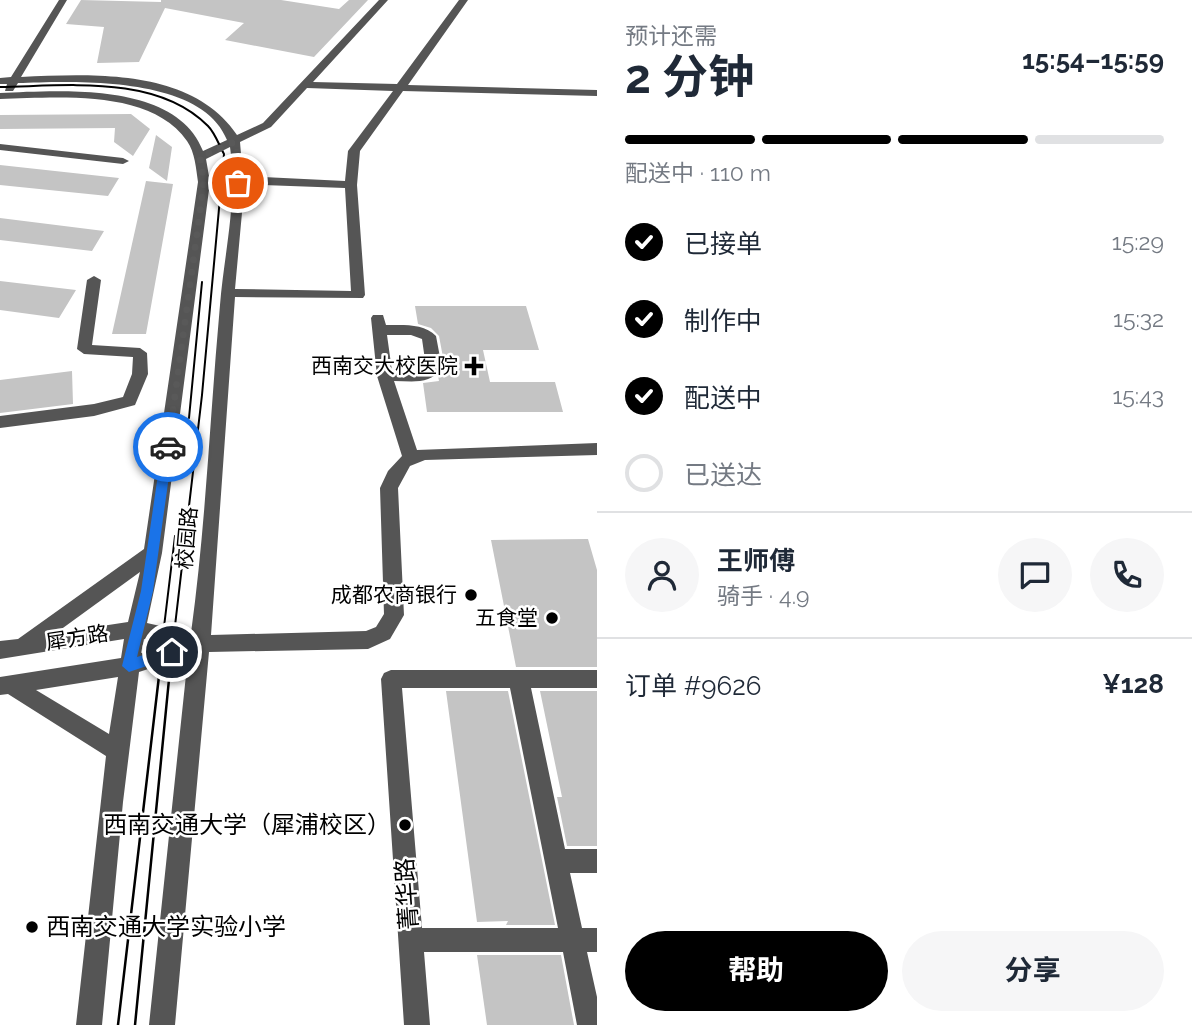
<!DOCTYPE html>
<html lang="zh">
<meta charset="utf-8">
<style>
body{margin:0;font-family:Raleway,"Noto Sans SC",sans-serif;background:#f6f6f7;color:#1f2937;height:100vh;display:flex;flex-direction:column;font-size:26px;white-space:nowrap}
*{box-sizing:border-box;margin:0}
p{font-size:23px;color:#747a83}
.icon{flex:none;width:38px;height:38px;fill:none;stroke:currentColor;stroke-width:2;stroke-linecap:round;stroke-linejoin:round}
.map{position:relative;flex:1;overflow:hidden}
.sheet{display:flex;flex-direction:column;background:#fff;width:595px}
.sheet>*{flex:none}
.pin{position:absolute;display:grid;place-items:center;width:60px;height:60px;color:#fff;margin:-30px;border:4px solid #fff;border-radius:50%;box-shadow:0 2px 7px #0007}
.courier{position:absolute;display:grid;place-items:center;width:70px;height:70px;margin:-35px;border:5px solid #1a73e8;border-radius:50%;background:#fff;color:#222;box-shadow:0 2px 9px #0007}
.overview em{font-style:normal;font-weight:700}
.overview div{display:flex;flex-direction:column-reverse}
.overview{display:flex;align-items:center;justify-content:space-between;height:119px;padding:0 28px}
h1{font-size:46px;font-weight:700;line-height:52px}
.bar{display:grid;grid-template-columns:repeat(4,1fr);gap:10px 7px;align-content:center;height:84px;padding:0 28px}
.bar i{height:9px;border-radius:5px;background:#e0e1e3}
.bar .active{background:#000}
.bar p{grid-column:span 4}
.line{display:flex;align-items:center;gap:18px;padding:0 28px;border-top:2px solid #e0e1e3}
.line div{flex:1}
.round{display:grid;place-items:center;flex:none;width:74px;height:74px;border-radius:37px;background:#f6f6f7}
ol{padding:0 28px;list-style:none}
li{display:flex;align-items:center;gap:21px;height:77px}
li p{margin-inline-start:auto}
li .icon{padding:7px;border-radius:50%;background:#000;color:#fff;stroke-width:4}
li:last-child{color:#747a83}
li i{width:38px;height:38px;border:4px solid #e0e1e3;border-radius:50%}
.primary-button{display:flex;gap:14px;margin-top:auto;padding:14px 28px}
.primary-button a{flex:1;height:80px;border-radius:42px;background:#000;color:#fff;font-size:28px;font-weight:700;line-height:80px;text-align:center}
.primary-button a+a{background:#f6f6f7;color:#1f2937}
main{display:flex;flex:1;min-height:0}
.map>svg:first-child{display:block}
.building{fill:#c4c4c4}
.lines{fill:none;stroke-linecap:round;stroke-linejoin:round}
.minor{fill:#555;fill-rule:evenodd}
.tram-far1{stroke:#000;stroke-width:2}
.tram{stroke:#000;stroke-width:2.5}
.route{fill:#1a73e8}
.done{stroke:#595959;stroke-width:7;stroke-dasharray:0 12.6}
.poi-dot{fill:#000;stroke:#fff;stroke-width:2.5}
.labels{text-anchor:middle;stroke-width:5;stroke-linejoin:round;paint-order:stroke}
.poi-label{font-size:21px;fill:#000;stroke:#fff;text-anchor:end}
.street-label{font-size:21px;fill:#000;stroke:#fff}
.near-poi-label{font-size:24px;fill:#000;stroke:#fff;text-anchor:end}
.near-street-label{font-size:24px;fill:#000;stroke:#fff}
</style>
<main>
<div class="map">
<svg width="597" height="1025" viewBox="0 0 597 1025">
<rect width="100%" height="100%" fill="#fff"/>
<path class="building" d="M81,0L161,2V0H281L339,9L349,0H368L314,57L225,40L244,23L165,8L139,62L97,63L104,27L66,24Z
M131,114L150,129L133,156L114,142L115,128L0,129V115Z
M156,135L172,147L167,181L149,168Z
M0,165L119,178L108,196L0,185Z
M146,181L173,184L146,334H112Z
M0,218L104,231L92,251L0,240Z
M0,281L76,290L59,318L0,310Z
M415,306H526L539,350H483L490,382H555L563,412H427L423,383L439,381L438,376L445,368L439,336L431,328L418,324Z
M72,371L73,404L0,413V380Z
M588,539L597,570V667H516L491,540Z
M446,691H508L555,925H506L508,921L477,922Z
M540,691H597V846H567L557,797H562Z
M477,955H561L574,1025H487Z"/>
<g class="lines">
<path class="minor" d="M59,0H67L21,77C92,74 192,68 237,135L263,123L379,0H388L313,82L397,84L459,0H468L408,85L597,90V96L403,91L360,151L357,185L365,295L363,298L235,297L211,635L366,631L376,627L384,614L380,488L388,471L402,456L377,376L371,318L373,315H383L386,325C403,325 424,323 436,336L442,368C430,385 413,381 394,381L417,450L597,443V455L425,460L410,466L398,488L404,615L390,639L368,649L209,652L175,1025H149L188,656L139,672L123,802L102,1025H76L106,756L8,694L0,695V677L121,658L124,639L0,659V641L18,639L144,549L198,182C196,169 195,152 187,141C150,88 56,98 0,99V93C60,91 176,81 203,151L227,140C202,75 73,81 18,83L13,91H5L7,84H0V78L11,77ZM307,88L393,91L348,151L345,181L263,177L257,181L263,185L345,188L351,291L235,289L244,191L240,142L271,127ZM230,147C238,199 224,254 220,305C210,414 206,524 191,633L147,623L162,553L210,182L206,159ZM387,335H411L422,339L426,367L422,371H392ZM140,572L128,622L56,633ZM144,639L169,645L141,653ZM118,677L109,734L36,690Z
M0,144L123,158L129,161L123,164L0,150Z
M94,276L101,280L92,345L140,348L147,353L148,374L135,405L94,416L0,428V416L94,404L123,397L132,374L133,357L84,354L77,349L87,280Z
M391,670H597V688H531L565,849H597V873H570L582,928H597V952H587L597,997V1025H577L563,952H424L430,1025H404L381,679L384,673ZM402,688H510L558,928H422Z"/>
<path class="tram-far1" d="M0,87C66,86 157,74 208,126C215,133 219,145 224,154L202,395L171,660
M189,418L202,282
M160,660L175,536"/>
<path class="tram" d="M118,1025L161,659
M135,1025L171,659"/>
</g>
<path class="route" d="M168,443L173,447L153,591L137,657L172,646L178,652L176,656L129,672L122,666L141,591L162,447Z"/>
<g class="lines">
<path class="done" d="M168,447L204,182L200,157L234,142L238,157V183"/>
</g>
<g class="poi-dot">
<path d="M470.5 355.5h7v7h7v7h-7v7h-7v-7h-7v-7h7z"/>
<circle cx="471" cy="595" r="7"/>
<circle cx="552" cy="618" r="7"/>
<circle cx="405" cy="825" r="7"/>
<circle cx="32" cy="927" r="7"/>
</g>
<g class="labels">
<g class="poi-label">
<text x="458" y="373">西南交大校医院</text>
<text x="457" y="602">成都农商银行</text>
<text x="538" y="625">五食堂</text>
</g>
<g class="street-label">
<text transform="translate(187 538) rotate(-85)" y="7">校园路</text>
<text transform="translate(77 638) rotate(-9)" y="7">犀方路</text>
</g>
<g class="near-poi-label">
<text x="391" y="833">西南交通大学（犀浦校区）</text>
<text x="46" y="935" text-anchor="start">西南交通大学实验小学</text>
</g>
<g class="near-street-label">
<text transform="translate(407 894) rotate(-94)" y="8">菁华路</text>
</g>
</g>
</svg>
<div class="pin" style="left:238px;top:183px;background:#ea580c"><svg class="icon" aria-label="bag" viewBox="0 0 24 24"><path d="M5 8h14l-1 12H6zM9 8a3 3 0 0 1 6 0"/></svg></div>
<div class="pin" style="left:172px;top:652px;background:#1f2937"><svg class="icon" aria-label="home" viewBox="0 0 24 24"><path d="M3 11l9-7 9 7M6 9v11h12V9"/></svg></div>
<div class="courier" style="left:168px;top:447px"><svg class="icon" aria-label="car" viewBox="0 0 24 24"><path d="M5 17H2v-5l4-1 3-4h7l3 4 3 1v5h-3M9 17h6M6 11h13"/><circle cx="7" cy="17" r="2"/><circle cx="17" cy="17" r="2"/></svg></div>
</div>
<section class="sheet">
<div class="overview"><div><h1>2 分钟</h1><p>预计还需</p></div><em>15:54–15:59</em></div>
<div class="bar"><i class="active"></i><i class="active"></i><i class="active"></i><i></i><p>配送中 · 110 m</p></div>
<ol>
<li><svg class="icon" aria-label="check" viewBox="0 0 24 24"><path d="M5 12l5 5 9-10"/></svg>已接单<p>15:29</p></li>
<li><svg class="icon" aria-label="check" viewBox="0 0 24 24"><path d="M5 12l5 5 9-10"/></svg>制作中<p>15:32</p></li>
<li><svg class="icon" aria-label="check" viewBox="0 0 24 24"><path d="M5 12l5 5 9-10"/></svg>配送中<p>15:43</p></li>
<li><i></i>已送达</li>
</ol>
<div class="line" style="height:126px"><a class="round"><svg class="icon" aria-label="person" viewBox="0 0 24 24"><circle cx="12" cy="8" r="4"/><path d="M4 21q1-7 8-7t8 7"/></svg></a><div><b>王师傅</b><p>骑手 · 4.9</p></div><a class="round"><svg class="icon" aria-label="chat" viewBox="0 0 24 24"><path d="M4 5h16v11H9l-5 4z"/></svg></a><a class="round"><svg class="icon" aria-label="phone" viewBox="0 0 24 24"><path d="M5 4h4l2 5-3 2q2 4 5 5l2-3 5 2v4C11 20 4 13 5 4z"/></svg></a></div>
<div class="line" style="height:91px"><div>订单 #9626</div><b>¥128</b></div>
<div class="primary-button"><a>帮助</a><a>分享</a></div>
</section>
</main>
